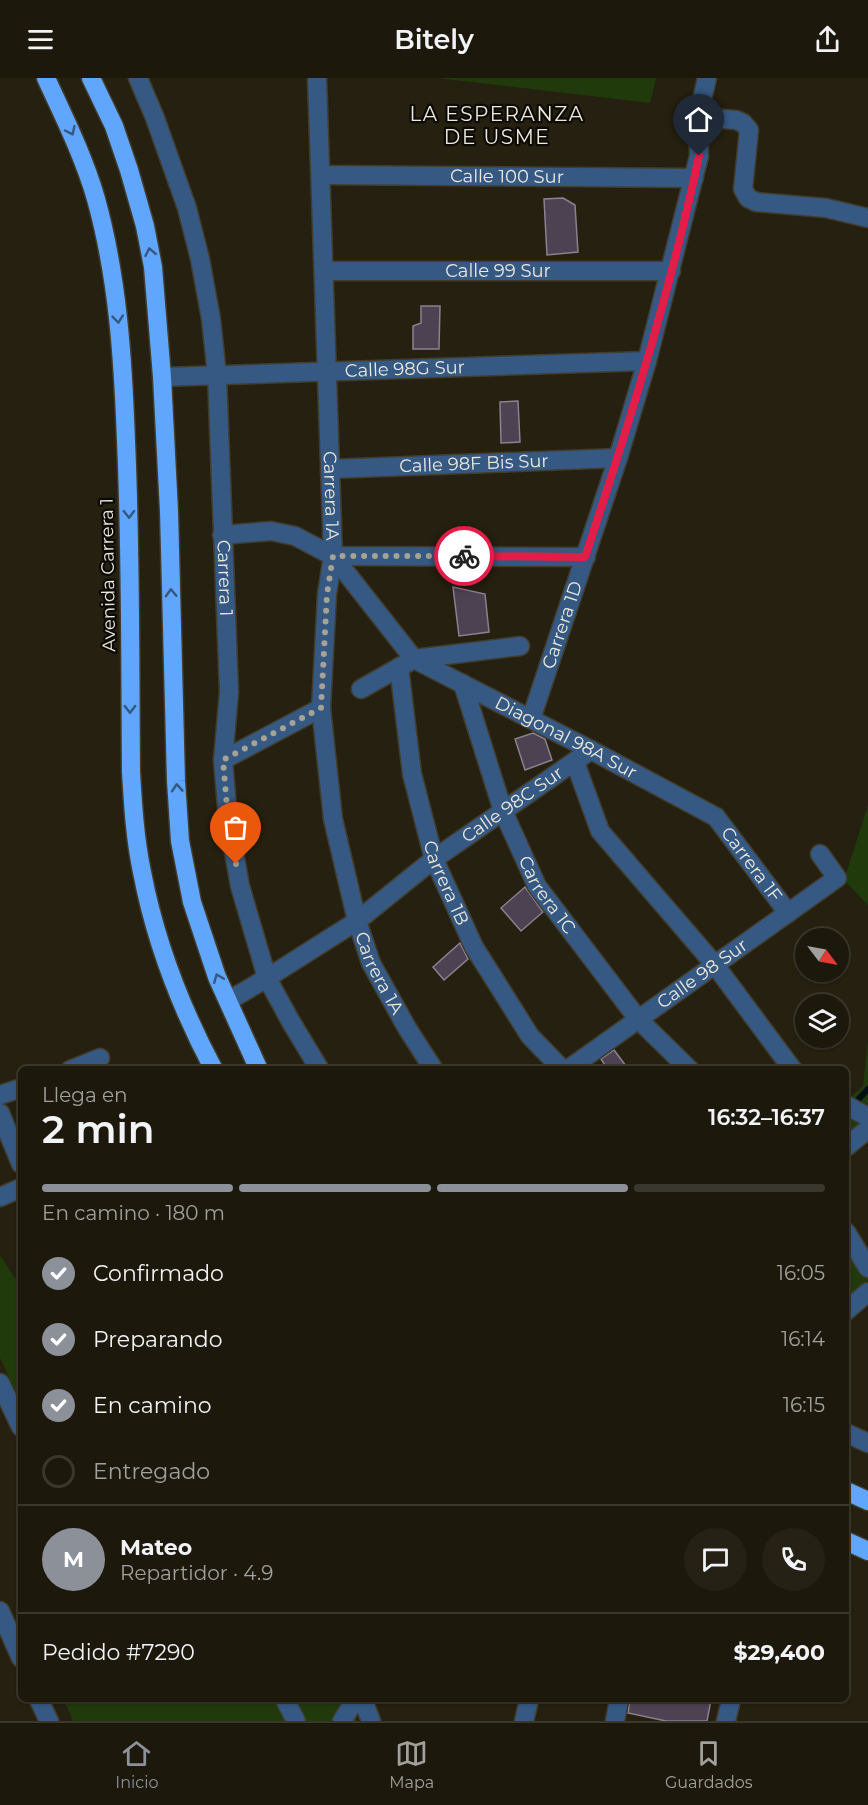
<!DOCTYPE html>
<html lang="es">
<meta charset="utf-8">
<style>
body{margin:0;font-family:Montserrat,sans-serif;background:#252114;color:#f1f3f6;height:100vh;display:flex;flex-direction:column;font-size:22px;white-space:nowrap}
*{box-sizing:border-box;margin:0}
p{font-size:20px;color:#a0a09d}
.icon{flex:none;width:33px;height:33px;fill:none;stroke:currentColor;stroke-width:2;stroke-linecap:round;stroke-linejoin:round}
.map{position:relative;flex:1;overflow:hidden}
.drawer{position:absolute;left:18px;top:988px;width:831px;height:636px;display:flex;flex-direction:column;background:#1c180b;border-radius:9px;box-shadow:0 2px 4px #0004,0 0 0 2px #3a372c}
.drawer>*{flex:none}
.needle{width:39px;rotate:122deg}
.tools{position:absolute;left:795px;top:850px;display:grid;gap:12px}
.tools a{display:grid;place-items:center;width:54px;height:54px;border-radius:50%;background:#1c180b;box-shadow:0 2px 4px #0004,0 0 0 2px #3a372c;font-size:30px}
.pin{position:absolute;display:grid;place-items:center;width:51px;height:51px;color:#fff;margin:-62px -26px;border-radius:50% 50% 50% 0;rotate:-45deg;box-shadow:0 0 6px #0007}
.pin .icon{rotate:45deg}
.courier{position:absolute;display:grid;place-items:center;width:60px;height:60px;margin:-30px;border:4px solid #e11d48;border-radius:50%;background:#fff;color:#222;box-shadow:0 2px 8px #0007}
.head em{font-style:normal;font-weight:600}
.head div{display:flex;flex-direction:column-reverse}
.head{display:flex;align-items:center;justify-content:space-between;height:102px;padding:0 24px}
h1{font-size:39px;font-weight:600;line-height:45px}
.bar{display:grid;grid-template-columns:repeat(4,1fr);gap:9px 6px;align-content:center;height:72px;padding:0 24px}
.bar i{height:8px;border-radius:4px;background:#3a372c}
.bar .current{background:#8c9099}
.bar p{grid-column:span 4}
.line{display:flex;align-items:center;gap:15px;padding:0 24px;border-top:2px solid #3a372c}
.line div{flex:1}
.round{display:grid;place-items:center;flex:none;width:63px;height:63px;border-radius:32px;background:#252114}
ol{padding:0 24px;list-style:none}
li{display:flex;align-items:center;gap:18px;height:66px}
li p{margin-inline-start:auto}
li .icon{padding:6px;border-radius:50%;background:#8c9099;color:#fff;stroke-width:4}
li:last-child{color:#a0a09d}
li i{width:33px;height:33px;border:3px solid #3a372c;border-radius:50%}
header{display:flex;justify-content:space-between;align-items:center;height:78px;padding:0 24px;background:#1c180b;font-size:27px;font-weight:600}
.tabs{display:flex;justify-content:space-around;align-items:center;height:84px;border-top:2px solid #3a372c;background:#1c180b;font-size:16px;color:#a0a09d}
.tabs a{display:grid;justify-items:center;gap:3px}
.tabs .current{color:#8c9099}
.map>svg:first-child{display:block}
.green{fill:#213a0c}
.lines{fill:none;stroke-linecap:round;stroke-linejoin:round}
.stream{stroke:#021014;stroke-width:6}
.building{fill:#4d4252;stroke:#8c8091;stroke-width:1.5}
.minor-casing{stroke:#413c2c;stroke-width:21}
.highway-casing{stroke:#413c2c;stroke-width:21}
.minor{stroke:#355983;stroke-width:18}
.highway{stroke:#5fa6fc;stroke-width:18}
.oneway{stroke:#365880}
.done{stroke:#a6a295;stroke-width:6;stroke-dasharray:0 10.8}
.route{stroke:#e11d48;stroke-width:8}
.labels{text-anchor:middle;stroke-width:4.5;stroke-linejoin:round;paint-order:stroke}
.street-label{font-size:18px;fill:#ebe8dd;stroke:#0c0a04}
.neighbourhood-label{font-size:20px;letter-spacing:1.5px;fill:#ebe8dd;stroke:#0c0a04}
</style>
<header><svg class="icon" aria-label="menu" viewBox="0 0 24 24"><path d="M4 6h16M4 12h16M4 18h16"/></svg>Bitely<svg class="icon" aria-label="share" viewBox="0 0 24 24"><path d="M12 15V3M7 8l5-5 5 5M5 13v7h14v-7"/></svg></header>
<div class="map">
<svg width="868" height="1643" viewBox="0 0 868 1643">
<rect width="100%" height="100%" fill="#25200f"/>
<path class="green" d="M437,0H656L650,25Z
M868,727V827L844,802Z
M868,962V1048L846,1075V1023L863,1008Z
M846,1163L868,1199V1202L846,1222Z
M0,1177L21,1209V1325L0,1280Z
M64,1622H350L357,1643H73Z"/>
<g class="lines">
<path class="stream" d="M853,1027L868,1011"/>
</g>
<path class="building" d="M563,120L575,127L578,174L547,177L544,121Z
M421,228H440L439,271H413V248L421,245Z
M518,323L520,364L501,365L500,324Z
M453,509L485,516L489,554L459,558Z
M533,655L545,661L552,682L525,692L515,661Z
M525,809L543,834L521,853L501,830Z
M460,865L468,881L444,902L433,889Z
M614,972L629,992H608L601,981Z
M630,1622H711L707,1643H666L628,1635Z"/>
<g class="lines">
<defs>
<g id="minor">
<path id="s1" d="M138,0L155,40L187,130L200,181L211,241L217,297L229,614L223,682L228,741L240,808L267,900L291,944L320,992"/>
<path id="s2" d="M317,0L333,478L327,516L321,630L333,741L357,843L371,885L407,950L434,992"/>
<path d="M698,39L736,42L743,45L749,52L743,111L748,120L756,124L826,130L868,140"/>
<path id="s3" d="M321,97L694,100"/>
<path id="s4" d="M324,193H671"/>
<path id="s5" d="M162,299L647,283"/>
<path id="s6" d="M330,391L618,380"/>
<path d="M222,457L271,453L295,458L333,478L586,479"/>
<path id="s7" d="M333,478L414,581L591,672L716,739L788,835"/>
<path id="s8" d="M399,589L412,696L434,781L474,869L530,958L563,992"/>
<path id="s9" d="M463,606L503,733L537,808L638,941L690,992"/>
<path d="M361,611L414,581L520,568"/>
<path id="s10" d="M531,641L618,380L647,283L699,78L698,39L707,0"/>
<path d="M223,682L321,630"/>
<path d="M575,684L600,753L715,887L793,992"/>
<path id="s11" d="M228,923L267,900L357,843L434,781L591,672"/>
<path d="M70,992L100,980"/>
<path id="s12" d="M567,992L837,800L820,776"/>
<path d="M0,1017L21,1010"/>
<path d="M846,1027L868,1039"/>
<path d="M0,1035L21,1086"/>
<path d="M846,1069L868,1051"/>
<path d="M0,1119L21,1110"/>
<path d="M846,1154L868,1190"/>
<path d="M846,1233L868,1214"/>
<path d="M0,1305L21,1349"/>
<path d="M846,1355L868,1365"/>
<path d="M0,1533L21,1580"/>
<path d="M39,1622L49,1643"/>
<path d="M285,1622L296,1643"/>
<path d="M363,1622L371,1643"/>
<path d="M342,1643L355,1622"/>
<path d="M524,1643L529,1622"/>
<path d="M615,1643L619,1622"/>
<path d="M726,1643L731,1622"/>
</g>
<path id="highway" d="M46,0C64,39 84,79 96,121C118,200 123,282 126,363C131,473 130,584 131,694C133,727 135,761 142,794C155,862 181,930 214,992
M91,0L114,48L129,92L145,148L153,189L162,299L169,433L176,703L180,763L192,824L217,899L259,992
M846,1413L868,1423
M846,1463L868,1473"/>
</defs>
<use href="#minor" class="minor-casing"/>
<use href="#highway" class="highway-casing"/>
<use href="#minor" class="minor"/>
<use href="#highway" class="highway"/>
</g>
<defs><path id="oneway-chevron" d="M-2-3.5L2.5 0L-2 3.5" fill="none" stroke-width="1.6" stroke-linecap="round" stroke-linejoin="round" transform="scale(1.5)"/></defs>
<g class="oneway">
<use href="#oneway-chevron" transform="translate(71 53) rotate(65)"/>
<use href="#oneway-chevron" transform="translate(150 174) rotate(-101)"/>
<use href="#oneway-chevron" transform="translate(118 241) rotate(84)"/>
<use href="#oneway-chevron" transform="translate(129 436) rotate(89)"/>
<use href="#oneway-chevron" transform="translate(171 515) rotate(-92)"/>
<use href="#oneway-chevron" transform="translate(130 631) rotate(90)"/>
<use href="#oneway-chevron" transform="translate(177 710) rotate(-94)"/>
<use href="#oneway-chevron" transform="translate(218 900) rotate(-112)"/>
</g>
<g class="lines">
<path class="done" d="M236,786L228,741L223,682L321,630L327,516L333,478H464"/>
<path class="route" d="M464,478L585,479C629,347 670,214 699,78"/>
</g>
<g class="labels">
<g class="street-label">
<text dy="6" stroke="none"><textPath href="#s3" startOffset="186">Calle 100 Sur</textPath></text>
<text dy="6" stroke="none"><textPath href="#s4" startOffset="174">Calle 99 Sur</textPath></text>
<text dy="6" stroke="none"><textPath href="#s5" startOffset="243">Calle 98G Sur</textPath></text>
<text dy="6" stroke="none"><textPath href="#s6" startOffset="144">Calle 98F Bis Sur</textPath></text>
<text dy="6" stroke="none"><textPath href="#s2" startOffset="418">Carrera 1A</textPath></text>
<text transform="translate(108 497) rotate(-91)" y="6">Avenida Carrera 1</text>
<text dy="6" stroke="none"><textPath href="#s1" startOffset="512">Carrera 1</textPath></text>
<text dy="6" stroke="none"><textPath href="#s10" startOffset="99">Carrera 1D</textPath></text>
<text dy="6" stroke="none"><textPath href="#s7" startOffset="302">Diagonal 98A Sur</textPath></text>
<text dy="6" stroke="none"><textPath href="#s11" startOffset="346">Calle 98C Sur</textPath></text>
<text dy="6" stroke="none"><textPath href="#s7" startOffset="531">Carrera 1F</textPath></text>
<text dy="6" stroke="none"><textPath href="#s8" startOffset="222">Carrera 1B</textPath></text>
<text dy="6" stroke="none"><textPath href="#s9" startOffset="228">Carrera 1C</textPath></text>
<text dy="6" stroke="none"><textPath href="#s2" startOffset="904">Carrera 1A</textPath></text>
<text dy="6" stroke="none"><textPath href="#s12" startOffset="166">Calle 98 Sur</textPath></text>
</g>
<g class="neighbourhood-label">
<text x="497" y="43">LA ESPERANZA<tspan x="497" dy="23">DE USME</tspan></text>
</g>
</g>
</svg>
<div class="tools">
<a><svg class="needle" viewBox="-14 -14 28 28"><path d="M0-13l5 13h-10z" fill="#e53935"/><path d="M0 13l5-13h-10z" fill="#a0a09d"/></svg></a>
<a><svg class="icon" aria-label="layers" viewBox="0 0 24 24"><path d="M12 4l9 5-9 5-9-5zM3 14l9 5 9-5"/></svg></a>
</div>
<div class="pin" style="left:236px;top:786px;background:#ea580c"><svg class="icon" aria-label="bag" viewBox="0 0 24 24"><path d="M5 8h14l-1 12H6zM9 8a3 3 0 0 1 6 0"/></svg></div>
<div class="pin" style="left:699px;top:78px;background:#1f2937"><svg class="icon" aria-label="home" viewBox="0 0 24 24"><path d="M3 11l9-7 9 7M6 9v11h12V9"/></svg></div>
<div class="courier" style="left:464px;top:478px"><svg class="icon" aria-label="bike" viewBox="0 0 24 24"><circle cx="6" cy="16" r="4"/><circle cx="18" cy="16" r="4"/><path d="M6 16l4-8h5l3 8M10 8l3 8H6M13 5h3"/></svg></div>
<section class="drawer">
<div class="head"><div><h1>2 min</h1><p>Llega en</p></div><em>16:32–16:37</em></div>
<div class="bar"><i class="current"></i><i class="current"></i><i class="current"></i><i></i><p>En camino · 180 m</p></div>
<ol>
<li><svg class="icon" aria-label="check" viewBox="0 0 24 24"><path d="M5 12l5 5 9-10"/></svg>Confirmado<p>16:05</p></li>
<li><svg class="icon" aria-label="check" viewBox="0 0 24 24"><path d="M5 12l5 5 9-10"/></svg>Preparando<p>16:14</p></li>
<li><svg class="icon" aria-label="check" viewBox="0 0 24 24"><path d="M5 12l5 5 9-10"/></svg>En camino<p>16:15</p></li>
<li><i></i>Entregado</li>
</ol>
<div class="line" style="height:108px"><b class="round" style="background:#8c9099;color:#fff">M</b><div><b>Mateo</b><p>Repartidor · 4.9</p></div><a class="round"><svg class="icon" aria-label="chat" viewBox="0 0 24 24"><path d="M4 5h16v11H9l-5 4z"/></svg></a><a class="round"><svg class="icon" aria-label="phone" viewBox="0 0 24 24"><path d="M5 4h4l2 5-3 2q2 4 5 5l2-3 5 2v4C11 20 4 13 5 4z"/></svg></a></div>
<div class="line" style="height:78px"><div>Pedido #7290</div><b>$29,400</b></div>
</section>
</div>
<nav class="tabs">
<a class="current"><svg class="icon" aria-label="home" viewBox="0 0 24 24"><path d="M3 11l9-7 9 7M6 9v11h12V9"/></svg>Inicio</a>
<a><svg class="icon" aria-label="map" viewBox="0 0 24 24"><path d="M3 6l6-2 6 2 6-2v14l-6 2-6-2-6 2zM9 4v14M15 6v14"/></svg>Mapa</a>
<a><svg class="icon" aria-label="saved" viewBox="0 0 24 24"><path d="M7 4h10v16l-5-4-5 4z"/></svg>Guardados</a>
</nav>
